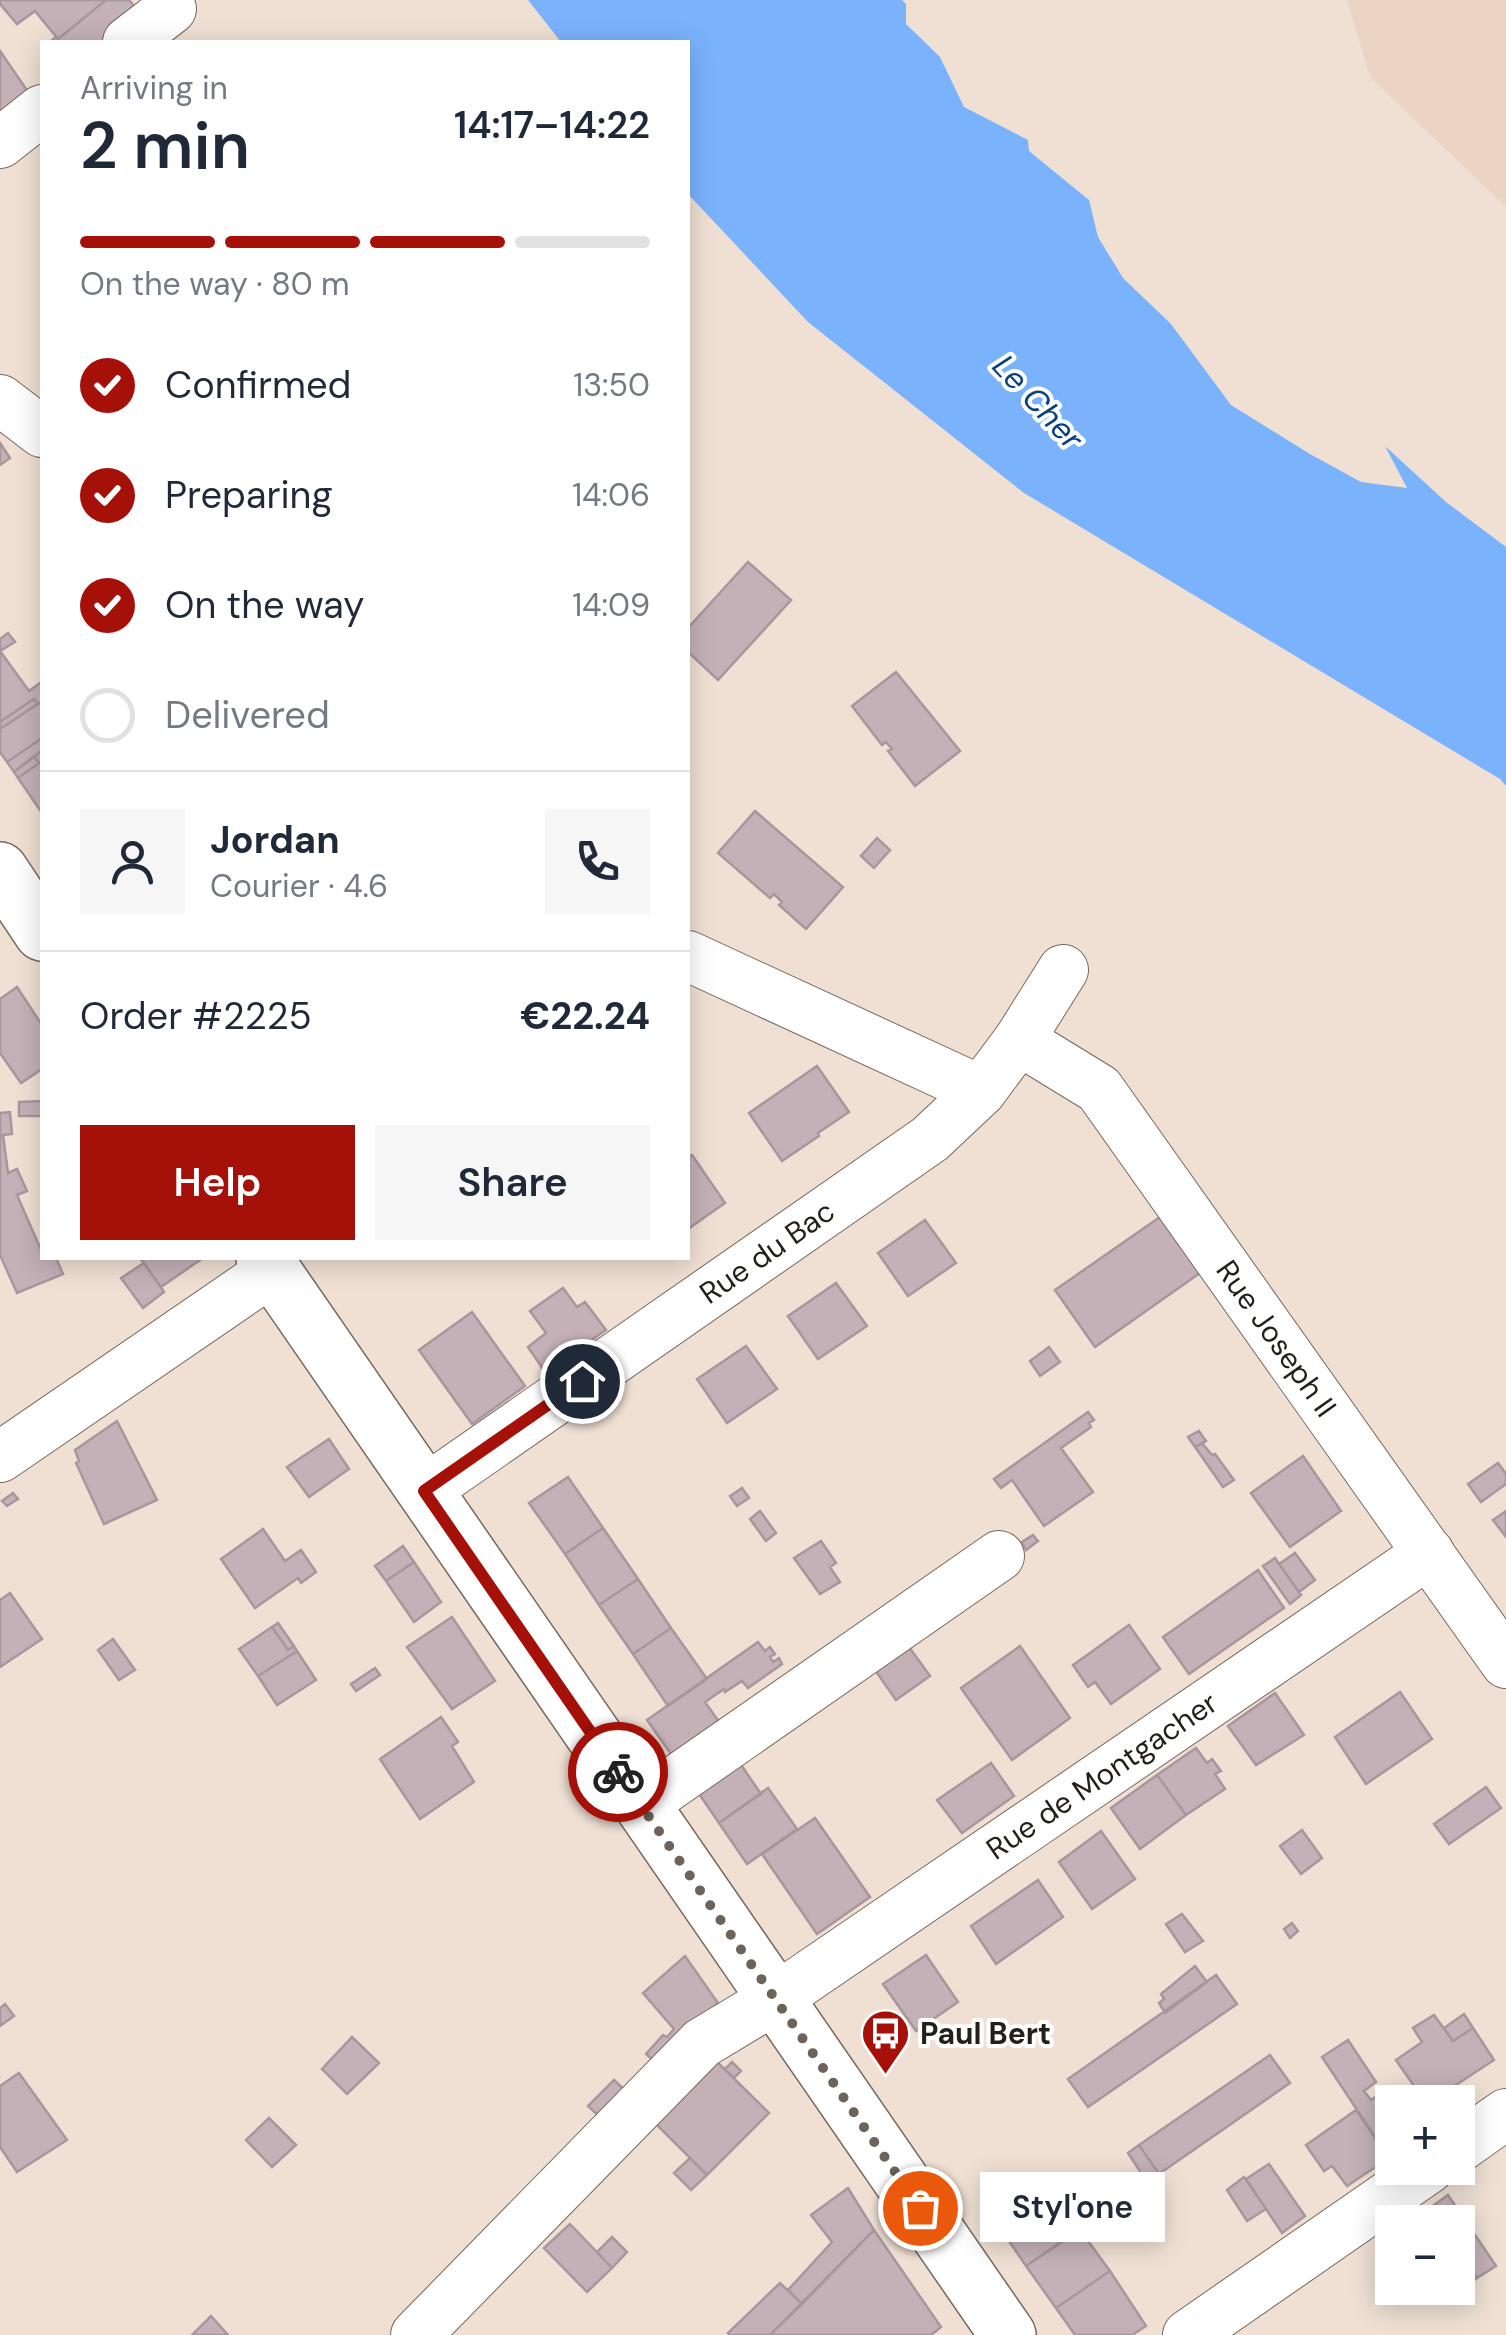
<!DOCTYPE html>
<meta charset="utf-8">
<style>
body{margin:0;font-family:"DM Sans",sans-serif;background:#f6f6f7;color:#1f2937;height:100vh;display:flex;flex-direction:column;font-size:38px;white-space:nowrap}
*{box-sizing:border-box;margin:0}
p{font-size:32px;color:#747a83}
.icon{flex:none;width:55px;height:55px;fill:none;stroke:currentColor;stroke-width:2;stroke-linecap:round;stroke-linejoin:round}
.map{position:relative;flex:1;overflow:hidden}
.drawer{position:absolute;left:40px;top:40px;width:650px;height:1220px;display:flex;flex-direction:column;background:#fff;border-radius:0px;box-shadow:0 5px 25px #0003}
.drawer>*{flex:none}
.buttons{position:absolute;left:1375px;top:2085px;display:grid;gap:20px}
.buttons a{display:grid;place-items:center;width:100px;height:100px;border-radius:0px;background:#fff;box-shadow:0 5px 25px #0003;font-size:50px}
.pin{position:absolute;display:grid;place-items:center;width:85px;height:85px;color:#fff;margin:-42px;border:5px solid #fff;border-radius:50%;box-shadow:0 2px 10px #0007}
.courier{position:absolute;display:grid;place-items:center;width:100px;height:100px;margin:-50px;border:8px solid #a51008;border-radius:50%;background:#fff;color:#222;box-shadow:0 2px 12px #0007}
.bubble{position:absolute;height:70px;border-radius:0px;background:#fff;box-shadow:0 5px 25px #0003;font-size:32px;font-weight:600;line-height:70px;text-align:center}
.overview em{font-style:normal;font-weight:600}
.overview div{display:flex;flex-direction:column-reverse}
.overview{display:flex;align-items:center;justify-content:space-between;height:170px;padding:0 40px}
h1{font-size:65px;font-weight:600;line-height:75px}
.bar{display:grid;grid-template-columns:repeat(4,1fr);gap:15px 10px;align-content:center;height:120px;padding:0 40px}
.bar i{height:12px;border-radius:8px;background:#e0e1e3}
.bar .selected{background:#a51008}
.bar p{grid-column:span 4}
.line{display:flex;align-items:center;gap:25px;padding:0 40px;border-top:2px solid #e0e1e3}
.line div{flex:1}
.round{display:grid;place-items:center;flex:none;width:105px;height:105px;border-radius:0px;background:#f6f6f7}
ol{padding:0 40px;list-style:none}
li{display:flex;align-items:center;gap:30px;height:110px}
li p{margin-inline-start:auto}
li .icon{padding:10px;border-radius:50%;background:#a51008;color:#fff;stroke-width:4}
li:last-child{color:#747a83}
li i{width:55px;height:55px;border:5px solid #e0e1e3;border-radius:50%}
.primary-button{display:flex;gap:20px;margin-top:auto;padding:20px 40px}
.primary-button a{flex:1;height:115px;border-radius:0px;background:#a51008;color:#fff;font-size:40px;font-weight:600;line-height:115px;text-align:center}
.primary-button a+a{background:#f6f6f7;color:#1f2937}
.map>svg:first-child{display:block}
.built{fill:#ebd4c3}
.water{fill:#7ab2fc}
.building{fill:#c4b1b8;stroke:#a8969d;stroke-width:2.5}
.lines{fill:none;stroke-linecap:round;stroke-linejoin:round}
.minor-casing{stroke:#76685d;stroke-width:52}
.major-casing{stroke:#76685d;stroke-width:58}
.minor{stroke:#fff;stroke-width:50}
.major{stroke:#fff;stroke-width:55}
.done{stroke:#6c635b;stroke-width:10;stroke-dasharray:0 18}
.route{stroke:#a51008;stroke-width:12}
.labels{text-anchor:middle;stroke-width:8;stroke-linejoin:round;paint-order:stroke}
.street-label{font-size:30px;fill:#251f1a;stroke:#fff}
.poi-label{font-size:30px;font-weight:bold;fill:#251f1a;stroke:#fff;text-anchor:start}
.water-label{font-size:32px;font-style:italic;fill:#074080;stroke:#fff}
</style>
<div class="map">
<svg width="1506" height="2335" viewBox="0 0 1506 2335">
<rect width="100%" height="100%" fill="#f0e0d4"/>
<path class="built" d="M1347,0H1506V207L1370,77Z"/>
<path class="water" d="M528,0H902L906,4V24L940,57L964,107L1028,140L1029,151L1089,200L1098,237L1123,278L1171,324L1231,405L1310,454L1361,482L1407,488L1385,446L1446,502L1506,547V786L1500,779L1024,493L808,322L688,194V42H561Z"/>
<path class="building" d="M0,0H106L58,39L35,11L17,24L0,4Z
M106,0H129L140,13L103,42H50L56,37L58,39Z
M0,51L33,99L0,125Z
M0,443L10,458L0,465Z
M748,562L791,600L718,680L688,652V628Z
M8,633L15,642L0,651V639Z
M0,651L29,691L40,683L42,685V701L38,704L34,699L0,722Z
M896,672L960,751L915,786L888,751L892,749L886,742L882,745L852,706Z
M34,699L38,704L0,729V722Z
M42,701V738L7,762L0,752V729Z
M42,738V751L14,772L7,762Z
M42,751V813L18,778L39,763L34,756Z
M34,756L39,763L18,778L14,772Z
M755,811L843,887L806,929L779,905L782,902L774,894L770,898L718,853Z
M877,838L890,850L874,868L861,856Z
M17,987L42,1025V1069L21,1083L0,1053V999Z
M817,1066L849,1112L818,1133L819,1136L782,1161L749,1113Z
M42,1101V1116H19V1102Z
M10,1112L12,1134L3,1135L8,1173L17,1169L27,1191L17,1195L42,1252V1258H56L63,1274L17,1293L0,1255V1113Z
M692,1155L725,1203L688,1229V1158Z
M1160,1217L1200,1273L1095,1347L1055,1290Z
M925,1220L956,1263L908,1296L878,1253Z
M140,1258H203L161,1287Z
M144,1263L164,1292L143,1308L121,1278Z
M836,1283L867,1326L818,1359L788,1316Z
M563,1288L577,1307L585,1302L606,1330L545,1372L528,1347L546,1333L530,1311Z
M472,1312L525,1386L472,1424L419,1350Z
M746,1346L777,1389L727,1423L697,1379Z
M1049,1347L1060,1362L1040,1376L1030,1361Z
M1088,1412L1094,1420L1089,1423L1091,1427L1061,1448L1093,1492L1044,1526L1012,1480L1001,1488L994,1479Z
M117,1421L157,1500L104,1524L76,1463L79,1461L75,1450Z
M1199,1431L1206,1441L1195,1447L1188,1437Z
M329,1439L349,1469L309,1497L287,1467Z
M1202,1443L1212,1455L1215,1454L1234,1480L1223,1487L1195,1447Z
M1303,1456L1341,1511L1290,1547L1251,1493Z
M1498,1463L1506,1474V1484L1481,1502L1468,1484Z
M568,1477L603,1528L565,1554L529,1503Z
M742,1488L749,1498L737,1506L730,1496Z
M13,1493L18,1499L7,1506L2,1501Z
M760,1511L776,1533L766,1541L750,1519Z
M1506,1511V1537L1493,1520Z
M603,1528L638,1579L599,1605L565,1554Z
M263,1529L285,1561L301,1550L316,1572L301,1583L298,1578L255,1608L221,1559Z
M1033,1535L1038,1541L1026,1550L1022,1542Z
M821,1541L836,1563L830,1567L840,1582L820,1594L794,1558Z
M403,1546L414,1562L386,1581L375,1566Z
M1295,1553L1315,1580L1299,1592L1279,1564Z
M1275,1558L1301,1595L1290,1604L1263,1566Z
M414,1562L441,1602L414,1622L386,1581Z
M1258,1570L1284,1608L1189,1674L1163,1637Z
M638,1579L671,1628L633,1654L599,1605Z
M10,1593L42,1639L0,1667V1600Z
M452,1617L495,1681L452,1709L407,1647Z
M278,1623L294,1646L288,1650L272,1627Z
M1129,1625L1160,1669L1111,1704L1095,1682L1088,1687L1073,1665Z
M272,1627L288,1650L294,1646L297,1651L258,1676L239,1649Z
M671,1628L707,1679L668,1706L633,1654Z
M113,1639L135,1670L119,1680L98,1650Z
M758,1642L765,1651L770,1647L775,1654L770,1657L773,1662L779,1658L782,1664L748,1688L742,1681L725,1692L724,1689L705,1702L729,1736L681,1768L647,1720Z
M1020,1646L1070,1718L1012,1760L961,1688Z
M909,1647L930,1676L896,1700L875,1670Z
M297,1651L316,1680L277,1705L258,1676Z
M375,1668L380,1675L356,1691L351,1684Z
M1400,1692L1432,1739L1366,1784L1335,1737Z
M1275,1693L1304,1735L1256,1765L1228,1726Z
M441,1717L458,1742L452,1746L474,1782L420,1819L380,1759Z
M1196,1748L1207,1763L1212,1759L1221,1771L1215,1774L1225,1789L1186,1815L1157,1775Z
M733,1753L761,1794L719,1823L691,1782Z
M991,1763L1014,1796L962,1833L937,1800Z
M1157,1775L1186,1815L1140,1849L1111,1808Z
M1486,1787L1501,1808L1449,1844L1434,1824Z
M768,1788L797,1829L747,1864L719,1823Z
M815,1818L870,1897L817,1934L762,1854Z
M1302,1830L1322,1858L1301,1874L1280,1846Z
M1101,1831L1135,1879L1092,1909L1059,1862Z
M1038,1880L1063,1917L996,1964L971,1926Z
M1182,1914L1203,1941L1185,1952L1166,1924Z
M1292,1923L1298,1931L1290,1938L1284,1929Z
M926,1955L958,2002L916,2031L883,1984Z
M685,1956L718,2003L657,2064L646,2054L663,2035L667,2037L674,2029L643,1993Z
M1195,1966L1207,1982L1165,2013L1159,2003L1164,1999L1161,1994Z
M1216,1975L1237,2004L1088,2107L1068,2079Z
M5,2004L14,2016L0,2026V2008Z
M1464,2014L1473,2028L1453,2041L1444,2028Z
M1434,2015L1453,2041L1473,2028L1494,2060L1430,2102H1425L1396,2060L1422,2042L1413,2028Z
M352,2037L379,2063L347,2094L322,2069Z
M1348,2040L1376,2082L1364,2091L1371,2100L1388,2088L1398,2102H1392V2156L1389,2158L1322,2057Z
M1270,2055L1290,2083L1159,2174L1139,2145Z
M712,2057L769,2113L707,2175L650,2118Z
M732,2062L741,2071L734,2078L725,2069Z
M19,2073L67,2140L17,2172L0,2147V2086Z
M614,2080L628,2093L602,2119L588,2106Z
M1356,2110L1389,2158L1347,2186L1332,2166L1324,2171L1306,2145Z
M269,2118L296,2145L272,2167L246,2140Z
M1139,2145L1159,2174L1147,2182L1128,2153Z
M690,2158L707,2175L691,2190L674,2173Z
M1269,2164L1305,2216L1282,2233L1246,2179Z
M1141,2173L1147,2182L1138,2189L1131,2179Z
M1244,2177L1266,2209L1247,2221L1227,2190Z
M1038,2178L1064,2214L1051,2223L1062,2241L1026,2266L989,2212Z
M848,2188L874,2230L802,2304L788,2290L832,2242L811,2215Z
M1448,2195L1496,2266L1477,2278L1458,2251V2222H1410Z
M1064,2214L1076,2232L1062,2241L1051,2223Z
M570,2224L612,2268L587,2292L544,2248Z
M874,2230L941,2327L931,2335H770Z
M1080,2230L1110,2271L1056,2308L1026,2266Z
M1392,2234V2266L1378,2244Z
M612,2237L627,2252L612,2268L597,2252Z
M1458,2251L1477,2278L1462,2290L1458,2284Z
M1110,2271L1146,2326L1132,2335H1075L1056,2308Z
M780,2283L802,2304L770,2335H730L728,2333Z
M211,2316L228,2335H192Z"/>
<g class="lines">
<defs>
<g id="minor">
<path d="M128,42L171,9"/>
<path d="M0,143L42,110"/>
<path d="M0,400L42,432"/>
<path d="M688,956L981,1091"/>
<path id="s1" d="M1019,1040L1099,1089L1506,1663"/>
<path d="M0,1457L273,1270"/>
<path id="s2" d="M424,1491L930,1139L981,1091L1019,1040L1063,970"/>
<path d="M641,1805L999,1556"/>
<path d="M1458,2148L1506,2114"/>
<path id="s3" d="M416,2335L702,2043L775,1999L1429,1553"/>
<path d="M1188,2335L1429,2168"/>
</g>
<path id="major" d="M0,870L42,933
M264,1258L1008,2335"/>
</defs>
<use href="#minor" class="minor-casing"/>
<use href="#major" class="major-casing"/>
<use href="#minor" class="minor"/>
<use href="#major" class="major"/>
</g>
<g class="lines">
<path class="done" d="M618,1772L920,2208"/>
<path class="route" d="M582,1381L424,1491L618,1772"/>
</g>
<defs>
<symbol id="bus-pin" viewBox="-11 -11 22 30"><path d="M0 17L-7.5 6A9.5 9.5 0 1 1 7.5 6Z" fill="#a51008" stroke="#fff"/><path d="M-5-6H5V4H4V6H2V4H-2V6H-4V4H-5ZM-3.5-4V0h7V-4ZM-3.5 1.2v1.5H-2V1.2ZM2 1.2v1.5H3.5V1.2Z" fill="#fff"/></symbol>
</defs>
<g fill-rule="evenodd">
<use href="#bus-pin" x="858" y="2006" width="55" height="75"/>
</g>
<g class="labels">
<g class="street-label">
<text dy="10" stroke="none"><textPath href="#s2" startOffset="418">Rue du Bac</textPath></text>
<text dy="10" stroke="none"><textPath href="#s1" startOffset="400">Rue Joseph II</textPath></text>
<text dy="10" stroke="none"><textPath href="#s3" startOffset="890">Rue de Montgacher</textPath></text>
</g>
<g class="poi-label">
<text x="920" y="2044">Paul Bert</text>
</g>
<g class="water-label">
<text transform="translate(1038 402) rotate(47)" y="11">Le Cher</text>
</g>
</g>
</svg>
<div class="buttons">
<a>+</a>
<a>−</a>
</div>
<div class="pin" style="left:920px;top:2208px;background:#ea580c"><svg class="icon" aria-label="bag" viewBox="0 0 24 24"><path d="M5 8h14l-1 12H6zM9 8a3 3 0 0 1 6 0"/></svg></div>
<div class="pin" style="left:582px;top:1381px;background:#1f2937"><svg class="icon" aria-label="home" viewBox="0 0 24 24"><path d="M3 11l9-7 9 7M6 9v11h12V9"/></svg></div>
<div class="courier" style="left:618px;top:1772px"><svg class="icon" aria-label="bike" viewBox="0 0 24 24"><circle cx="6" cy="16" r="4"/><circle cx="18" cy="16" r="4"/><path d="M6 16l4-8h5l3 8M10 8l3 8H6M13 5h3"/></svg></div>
<div class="bubble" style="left:980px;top:2172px;width:185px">Styl'one</div>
<section class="drawer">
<div class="overview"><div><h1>2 min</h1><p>Arriving in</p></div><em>14:17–14:22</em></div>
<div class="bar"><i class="selected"></i><i class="selected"></i><i class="selected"></i><i></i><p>On the way · 80 m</p></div>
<ol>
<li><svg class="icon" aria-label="check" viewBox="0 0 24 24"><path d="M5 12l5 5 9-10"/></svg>Confirmed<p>13:50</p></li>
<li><svg class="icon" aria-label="check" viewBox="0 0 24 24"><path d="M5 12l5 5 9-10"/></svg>Preparing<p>14:06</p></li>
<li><svg class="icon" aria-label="check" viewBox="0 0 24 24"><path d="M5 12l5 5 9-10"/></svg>On the way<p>14:09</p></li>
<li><i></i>Delivered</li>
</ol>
<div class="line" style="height:180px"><a class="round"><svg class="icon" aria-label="person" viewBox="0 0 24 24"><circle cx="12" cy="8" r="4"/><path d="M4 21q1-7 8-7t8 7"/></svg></a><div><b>Jordan</b><p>Courier · 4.6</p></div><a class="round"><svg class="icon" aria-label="phone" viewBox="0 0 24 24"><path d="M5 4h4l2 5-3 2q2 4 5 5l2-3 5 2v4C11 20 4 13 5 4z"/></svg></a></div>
<div class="line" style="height:130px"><div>Order #2225</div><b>€22.24</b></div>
<div class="primary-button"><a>Help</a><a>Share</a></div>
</section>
</div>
